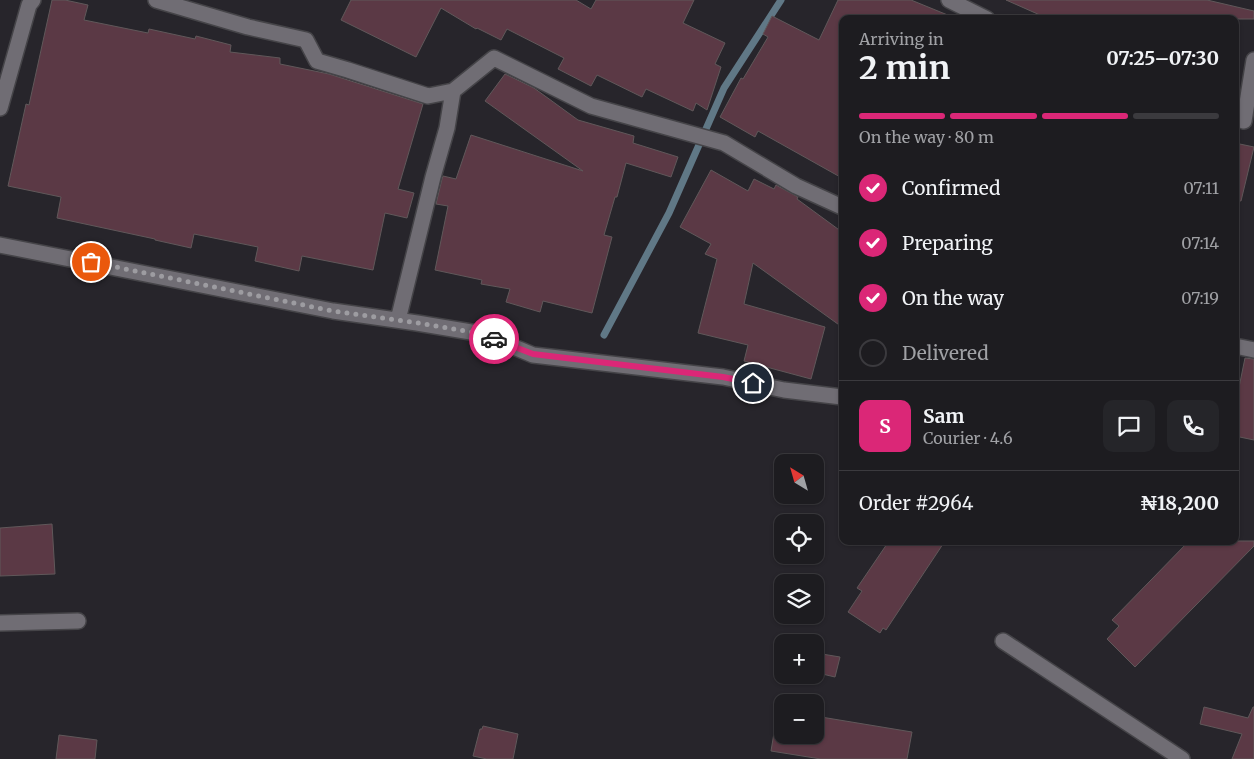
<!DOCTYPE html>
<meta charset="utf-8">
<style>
body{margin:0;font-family:Merriweather,serif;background:#252529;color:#f1f3f6;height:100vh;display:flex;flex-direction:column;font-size:19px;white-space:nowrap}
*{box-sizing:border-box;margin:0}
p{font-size:16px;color:#a0a1a5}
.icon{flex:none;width:28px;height:28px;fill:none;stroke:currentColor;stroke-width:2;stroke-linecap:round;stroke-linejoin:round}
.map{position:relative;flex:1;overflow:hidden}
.panel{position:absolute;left:839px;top:15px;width:400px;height:530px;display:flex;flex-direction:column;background:#1d1c20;border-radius:10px;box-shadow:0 1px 4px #0004,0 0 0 1px #3b3a3e}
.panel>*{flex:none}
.needle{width:32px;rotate:323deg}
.buttons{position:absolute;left:774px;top:454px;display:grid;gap:10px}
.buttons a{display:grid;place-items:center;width:50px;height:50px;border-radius:10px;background:#1d1c20;box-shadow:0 1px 4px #0004,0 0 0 1px #3b3a3e;font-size:25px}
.pin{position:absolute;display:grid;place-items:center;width:42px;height:42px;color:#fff;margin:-21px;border:2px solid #fff;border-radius:50%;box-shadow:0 1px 5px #0007}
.courier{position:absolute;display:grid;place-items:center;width:50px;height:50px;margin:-25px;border:4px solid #db2777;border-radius:50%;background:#fff;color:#222;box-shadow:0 1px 6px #0007}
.summary em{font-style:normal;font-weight:700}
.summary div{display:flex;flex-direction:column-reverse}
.summary{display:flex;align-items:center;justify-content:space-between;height:85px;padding:0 20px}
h1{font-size:32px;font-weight:700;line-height:38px}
.bar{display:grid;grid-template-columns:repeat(4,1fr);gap:8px 5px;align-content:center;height:60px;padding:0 20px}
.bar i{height:6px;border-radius:4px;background:#3b3a3e}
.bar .selected{background:#db2777}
.bar p{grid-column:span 4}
.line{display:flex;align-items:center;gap:12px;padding:0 20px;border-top:1px solid #3b3a3e}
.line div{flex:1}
.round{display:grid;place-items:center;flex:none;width:52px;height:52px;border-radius:10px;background:#252529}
ol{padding:0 20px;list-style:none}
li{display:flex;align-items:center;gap:15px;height:55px}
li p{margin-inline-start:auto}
li .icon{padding:5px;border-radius:50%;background:#db2777;color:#fff;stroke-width:4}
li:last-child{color:#a0a1a5}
li i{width:28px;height:28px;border:2px solid #3b3a3e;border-radius:50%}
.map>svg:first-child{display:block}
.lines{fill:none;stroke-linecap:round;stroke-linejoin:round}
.stream{stroke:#607886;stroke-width:7}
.building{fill:#5b3945;stroke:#60585a}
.minor-casing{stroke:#454448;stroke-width:18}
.minor{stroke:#706d74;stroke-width:15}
.done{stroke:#9d9ca1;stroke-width:5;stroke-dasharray:0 9}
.route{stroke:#db2777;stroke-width:6}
</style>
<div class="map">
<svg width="1254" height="759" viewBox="0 0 1254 759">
<rect width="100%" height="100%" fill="#27252b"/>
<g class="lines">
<path class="stream" d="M604,335L669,213L724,88L781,0"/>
</g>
<path class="building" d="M52,0H65L88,5L84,20L148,33L149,29L195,39L196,36L231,45L230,52L280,58V64L329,74L423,104L398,189L414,193L407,218L385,213L373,270L302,256L299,271L255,261L258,247L194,234L191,248L155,240V239L57,218L61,197L8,186L26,104L29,105Z
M351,0H576L591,9L596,0H694L683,23L725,43L715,64L721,67L707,110L696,103L693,111L646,89L642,97L597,75L591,86L558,69L564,58L507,29L501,40L477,28L476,29L441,8L416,57L341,20Z
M838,0H911L955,18L842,19V178L758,131L755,137L720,117L741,78L743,79L768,37L763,34L772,16L819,40Z
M1006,0H1207L1254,11V19H1049Z
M505,74L534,88L578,120L634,136L633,143L678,157L671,177L626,163L617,197H615L604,235L612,237L592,313L543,301L540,312L506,302L510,289L481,284L482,280L435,270L448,206L436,204L442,179L443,176L456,179L471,135L583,171L485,101Z
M1235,143L1254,147L1241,201L1235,200Z
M711,170L748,191L754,179L774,189L776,185L798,197L797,199L842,232V327L753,263L744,304L825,327L811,379L744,361L748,345L698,333L717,259L705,254L711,244L680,227Z
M1245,358L1254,359V440L1235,436V407Z
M52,524L55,574L0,576V528Z
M889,541H945L886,630L883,628L880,633L848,612L862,591L857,588Z
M1189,541H1254V546L1135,667L1107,639L1119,626L1112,620Z
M822,654L840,657L835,677L818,673Z
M1204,707L1248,718L1253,707H1254V759H1232L1242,734L1200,724Z
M778,709L782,710V735H815V716L912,732L907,759H821L771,751Z
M483,726L518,734L513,759H487L473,756L480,729H482Z
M59,735L97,740L95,759H56Z"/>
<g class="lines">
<defs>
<path id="minor" d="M156,0L248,27L306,40L317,61L348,70L428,96L453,91L494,58L591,106L724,143L796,186L842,207
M949,0L987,19
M0,108L29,5L33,0
M1244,121L1254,60
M0,245L333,311L417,323L483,334L533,355L723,377L784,390L842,397
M398,320L433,177L447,128L453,91
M1235,346L1254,350
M0,623L78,621
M1003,641L1182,759"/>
</defs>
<use href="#minor" class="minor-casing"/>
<use href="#minor" class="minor"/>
</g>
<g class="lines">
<path class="done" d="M91,262L333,311L418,323L483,334L494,339"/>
<path class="route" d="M494,339L533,354L723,377L753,383"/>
</g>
</svg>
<div class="buttons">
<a><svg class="needle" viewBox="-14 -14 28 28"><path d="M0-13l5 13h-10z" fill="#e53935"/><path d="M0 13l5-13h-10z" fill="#a0a1a5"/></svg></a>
<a><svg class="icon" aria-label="locate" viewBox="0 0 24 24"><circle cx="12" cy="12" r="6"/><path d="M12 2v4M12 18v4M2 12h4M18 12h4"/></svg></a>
<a><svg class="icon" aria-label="layers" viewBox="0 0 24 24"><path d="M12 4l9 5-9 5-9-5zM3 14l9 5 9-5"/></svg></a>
<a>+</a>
<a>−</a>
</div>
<div class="pin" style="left:91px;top:262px;background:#ea580c"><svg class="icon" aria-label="bag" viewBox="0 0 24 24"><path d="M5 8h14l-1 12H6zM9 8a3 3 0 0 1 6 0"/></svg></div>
<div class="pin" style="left:753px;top:383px;background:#1f2937"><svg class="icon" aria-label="home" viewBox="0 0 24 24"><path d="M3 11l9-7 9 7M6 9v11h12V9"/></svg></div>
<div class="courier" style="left:494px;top:339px"><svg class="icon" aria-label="car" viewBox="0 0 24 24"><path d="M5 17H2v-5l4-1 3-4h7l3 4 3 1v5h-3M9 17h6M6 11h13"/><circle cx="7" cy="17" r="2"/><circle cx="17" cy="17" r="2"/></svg></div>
<section class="panel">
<div class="summary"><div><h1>2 min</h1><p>Arriving in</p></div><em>07:25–07:30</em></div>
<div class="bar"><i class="selected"></i><i class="selected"></i><i class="selected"></i><i></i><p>On the way · 80 m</p></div>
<ol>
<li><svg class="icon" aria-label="check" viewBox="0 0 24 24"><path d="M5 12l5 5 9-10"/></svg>Confirmed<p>07:11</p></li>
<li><svg class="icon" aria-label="check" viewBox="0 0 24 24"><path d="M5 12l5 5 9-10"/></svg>Preparing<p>07:14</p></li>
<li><svg class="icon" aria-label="check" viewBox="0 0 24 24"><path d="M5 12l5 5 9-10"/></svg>On the way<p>07:19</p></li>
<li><i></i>Delivered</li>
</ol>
<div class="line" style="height:90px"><b class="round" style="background:#db2777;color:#fff">S</b><div><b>Sam</b><p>Courier · 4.6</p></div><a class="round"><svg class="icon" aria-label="chat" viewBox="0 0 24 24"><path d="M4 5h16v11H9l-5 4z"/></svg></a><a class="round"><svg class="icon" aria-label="phone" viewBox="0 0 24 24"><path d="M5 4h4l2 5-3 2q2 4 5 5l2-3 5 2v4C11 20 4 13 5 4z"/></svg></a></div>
<div class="line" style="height:65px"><div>Order #2964</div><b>₦18,200</b></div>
</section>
</div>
